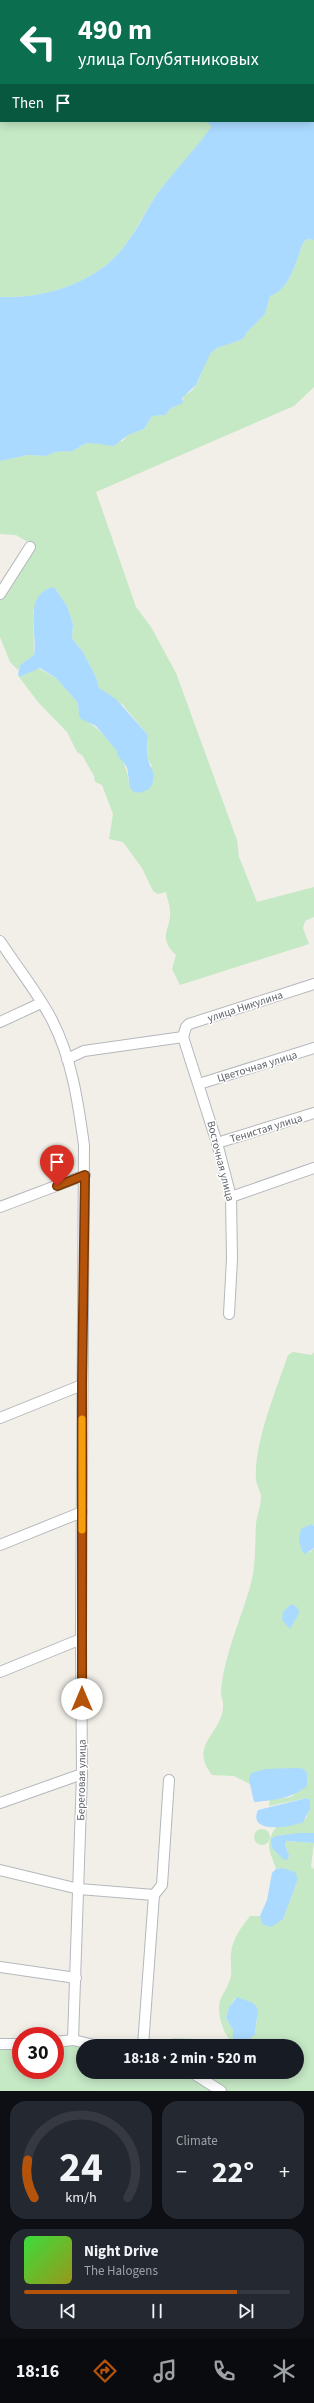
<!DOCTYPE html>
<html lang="en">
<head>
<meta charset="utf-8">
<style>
	:root { --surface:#171b24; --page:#242831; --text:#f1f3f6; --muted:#9ea1a6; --line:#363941; --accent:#b45309 }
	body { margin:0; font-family:"Source Sans 3",sans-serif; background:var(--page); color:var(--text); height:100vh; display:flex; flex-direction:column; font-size:15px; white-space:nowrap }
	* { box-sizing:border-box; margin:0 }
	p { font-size:13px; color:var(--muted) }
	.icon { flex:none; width:22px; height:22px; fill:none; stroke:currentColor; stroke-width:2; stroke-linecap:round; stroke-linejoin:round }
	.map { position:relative; height:2091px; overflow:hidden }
	.details { display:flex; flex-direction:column; gap:10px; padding:10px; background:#0d0f14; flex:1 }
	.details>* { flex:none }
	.guide { position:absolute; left:0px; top:0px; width:314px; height:122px; box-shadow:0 2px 10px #0003; background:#0b6e4f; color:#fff; overflow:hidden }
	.speed { position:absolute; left:12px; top:2027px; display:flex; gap:8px; font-size:20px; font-weight:700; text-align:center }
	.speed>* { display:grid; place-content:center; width:52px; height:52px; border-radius:50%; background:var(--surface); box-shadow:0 2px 10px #0003; line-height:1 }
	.speed .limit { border:6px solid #d22; background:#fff; color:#111 }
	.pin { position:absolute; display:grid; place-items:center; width:34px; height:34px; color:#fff; margin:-41px -17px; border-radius:50% 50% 50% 0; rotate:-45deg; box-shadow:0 0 4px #0007 }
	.pin .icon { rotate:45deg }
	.me { position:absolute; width:44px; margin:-22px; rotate:0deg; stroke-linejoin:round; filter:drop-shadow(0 0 3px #0008) }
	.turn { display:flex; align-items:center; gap:14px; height:84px; padding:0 12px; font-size:18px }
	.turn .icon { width:52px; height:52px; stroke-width:2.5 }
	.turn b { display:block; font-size:28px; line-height:34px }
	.then { display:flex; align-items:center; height:38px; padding:0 12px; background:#0003; gap:8px; font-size:15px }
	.big { font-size:30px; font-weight:700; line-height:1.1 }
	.details .tile { flex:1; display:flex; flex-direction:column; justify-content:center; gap:6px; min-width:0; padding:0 14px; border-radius:16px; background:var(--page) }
	.details .dial { align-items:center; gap:0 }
	.dial svg { height:104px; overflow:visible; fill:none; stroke:var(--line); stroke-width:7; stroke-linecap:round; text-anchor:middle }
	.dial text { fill:var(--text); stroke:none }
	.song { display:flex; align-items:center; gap:12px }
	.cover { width:48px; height:48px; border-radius:6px; background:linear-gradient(135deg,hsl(120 70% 55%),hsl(60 70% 35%)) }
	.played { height:4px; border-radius:2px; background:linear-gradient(90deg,var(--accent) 80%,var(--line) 80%) }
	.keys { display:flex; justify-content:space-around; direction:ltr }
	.heat { display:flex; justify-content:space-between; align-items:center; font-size:22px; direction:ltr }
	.details .tiles { flex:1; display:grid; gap:10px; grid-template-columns:1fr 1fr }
	.tile:last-child { grid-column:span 2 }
	.trip { position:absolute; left:76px; top:2039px; width:228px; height:40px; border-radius:20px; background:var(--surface); box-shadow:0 2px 10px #0003; font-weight:700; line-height:40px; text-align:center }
	.menu { display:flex; height:64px; justify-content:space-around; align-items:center; background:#090b0e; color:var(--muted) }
	.menu .icon { width:28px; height:28px }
	.menu .active { color:var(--accent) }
	.menu b { font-size:18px; color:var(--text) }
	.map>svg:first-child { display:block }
	.green { fill:#c5e8c5; fill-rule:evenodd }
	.water { fill:#aadaff }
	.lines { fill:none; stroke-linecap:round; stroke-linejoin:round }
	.minor-casing { stroke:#b5b8bc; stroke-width:12 }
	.minor { stroke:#fff; stroke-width:10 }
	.route-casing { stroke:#753606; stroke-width:10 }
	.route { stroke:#b45309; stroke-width:7 }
	.slow { stroke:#f59e0b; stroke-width:7 }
	.labels { text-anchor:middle; stroke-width:3; stroke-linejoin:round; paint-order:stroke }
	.street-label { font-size:11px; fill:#5f6368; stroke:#fff }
</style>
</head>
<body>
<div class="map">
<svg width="314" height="2091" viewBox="0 0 314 2091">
	<rect width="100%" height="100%" fill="#f1efe8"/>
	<!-- green -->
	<g class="green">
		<path d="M 0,107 L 1,121 L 205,121 L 213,126 C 196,150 175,170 157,194 C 145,211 136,231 123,248 C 96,283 43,299 0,297 Z"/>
		<path d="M 307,239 L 314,240 L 314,387 L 294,406 L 96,492 L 136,607 L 151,627 L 176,673 L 237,840 L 239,857 L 257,902 L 314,887 L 314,917 L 305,921 L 303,928 L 309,944 L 180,985 L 172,969 L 176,955 C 156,937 172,928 170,911 C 170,905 167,898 166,892 L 158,894 L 153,891 L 142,868 L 123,842 L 109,839 L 113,814 L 102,785 L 95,782 L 94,776 L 82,755 L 77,752 L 67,732 L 38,702 L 19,677 L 38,668 L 56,678 L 78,703 L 79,716 C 104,731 127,754 129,785 L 152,766 L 147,758 L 148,735 L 123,705 L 99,688 L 96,677 L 83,652 L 72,638 L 73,624 L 67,606 L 54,587 L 33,610 L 34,655 L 20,665 L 18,670 L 10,662 L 0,637 L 0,600 L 36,547 L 16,535 L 0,534 L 0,461 L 28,455 L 46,456 L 55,452 L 73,451 L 84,444 L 91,443 L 123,441 L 127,435 L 144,429 L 152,416 L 165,415 L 171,408 L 182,403 L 184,395 C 201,391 201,364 211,353 C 218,345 233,343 243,339 L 247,332 L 265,314 L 270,296 C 290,290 296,261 303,243 Z"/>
		<path d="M 293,1352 L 311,1355 L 314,1352 L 314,1526 L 312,1524 L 309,1553 L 314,1548 L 314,1833 L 276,1836 L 289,1855 L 285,1845 L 286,1841 L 314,1843 L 311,1867 L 314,1869 L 314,2091 L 226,2091 L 198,2072 L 297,2072 L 297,2046 L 236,2046 C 224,2038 215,2012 221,1998 C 225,1990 229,1985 231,1976 C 232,1969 230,1961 231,1954 C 232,1939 241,1928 250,1916 L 260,1916 L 262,1924 L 283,1919 L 298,1879 L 282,1868 L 276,1869 C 270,1850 264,1846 276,1827 L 298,1824 L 307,1817 L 310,1800 L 307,1798 L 269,1806 L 270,1800 L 291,1797 L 297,1792 L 251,1773 L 250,1784 L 234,1776 L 212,1775 C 187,1744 225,1732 223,1704 C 223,1700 221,1696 221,1692 C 224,1653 243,1616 252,1579 C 256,1561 255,1542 256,1524 C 257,1515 261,1506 261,1497 C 261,1492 257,1486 256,1480 C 254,1442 276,1391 288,1355 ZM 235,1998 L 257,2020 L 255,2034 L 234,2032 L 226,2018 L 229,2007 Z"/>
		<circle cx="262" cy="1837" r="8"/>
		<path d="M 173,2038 L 193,2039 L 198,2046 L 146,2046 L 147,2042 L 170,2044 Z"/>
		<path d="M 73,2045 L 83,2047 L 83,2072 L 182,2072 L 214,2091 L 0,2091 L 0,2049 L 21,2048 L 21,2070 L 55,2070 L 55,2046 Z"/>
	</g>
	<!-- water -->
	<g class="water">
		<path d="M 249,0 L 314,0 L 314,240 L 307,239 L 303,243 C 296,261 290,290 270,296 L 265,314 L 247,332 L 243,339 L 217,348 L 210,354 L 196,385 L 182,398 L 183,403 L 171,408 L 165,415 L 152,416 L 144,429 L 128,435 L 114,446 L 91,443 L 84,444 L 73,451 L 55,452 L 46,456 L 28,455 L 0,461 L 0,297 C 43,299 96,283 123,248 C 136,232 145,212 157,194 C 175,170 195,150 212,126 L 205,121 L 313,121 L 313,1 Z"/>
		<path d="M 54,587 L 67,606 L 73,624 L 72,638 L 83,652 L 96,677 L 99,688 L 116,699 L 148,735 C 148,742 146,752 148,759 C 151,771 156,771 152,785 C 150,789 146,791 142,792 C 126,796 130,778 127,768 C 124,761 117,758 117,751 L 96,726 L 81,719 L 79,716 L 78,703 L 56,678 L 40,668 L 19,677 L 18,674 L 20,665 L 34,655 C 38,634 22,594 54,587 Z"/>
		<path d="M 312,1524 L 314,1526 L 314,1548 L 305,1554 L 302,1551 L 299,1540 L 301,1529 Z"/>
		<path d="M 291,1604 L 298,1608 L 299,1613 L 290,1629 L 282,1620 L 283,1612 Z"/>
		<path d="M 298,1768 L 304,1769 L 307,1773 L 307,1786 C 291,1799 274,1800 254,1802 L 249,1780 L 251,1773 L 266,1769 Z"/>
		<path d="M 307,1798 L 310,1800 L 310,1809 L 303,1822 C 292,1827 247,1835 258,1810 Z"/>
		<path d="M 299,1833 L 314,1833 L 314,1843 L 286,1841 L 285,1845 L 289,1855 L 288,1859 L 284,1860 L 272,1848 L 271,1839 L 276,1836 Z"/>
		<path d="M 282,1868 L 295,1872 L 298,1879 L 283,1919 L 271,1927 L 262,1924 L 260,1916 L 267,1900 L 272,1873 L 276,1869 Z"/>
		<path d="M 237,1997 L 253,2003 L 258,2009 L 255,2034 L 246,2042 L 233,2040 L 233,2030 L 226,2018 L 229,2007 Z"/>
	</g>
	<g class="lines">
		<!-- minor casing -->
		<g class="minor-casing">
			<g id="minor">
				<path d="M 0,594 L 30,547"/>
				<path d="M 0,941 C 17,967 38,993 52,1020 C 72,1059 78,1102 84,1145 L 81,1639 L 82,1774 L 73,2040"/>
				<path d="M 0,1022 L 41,1003"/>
				<path d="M 183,1037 L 217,1143 L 231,1197 L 232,1259 L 229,1314"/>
				<path d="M 183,1037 L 186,1027 L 189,1024 L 314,984"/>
				<path d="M 67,1059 L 84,1051 L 183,1037"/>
				<path d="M 199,1084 L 314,1048"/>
				<path d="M 217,1143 L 314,1113"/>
				<path d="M 231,1197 L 314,1168"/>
				<path d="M 0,1207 L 85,1175"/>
				<path d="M 0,1418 L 82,1385"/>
				<path d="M 0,1545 L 82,1512"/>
				<path d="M 0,1672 L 81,1639"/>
				<path d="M 0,1803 L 82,1774"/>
				<path d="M 0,1870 L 79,1889 L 154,1895"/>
				<path d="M 0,1967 L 76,1978"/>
				<path d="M 55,2042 L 73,2040 L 99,2046"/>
				<path d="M 0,2044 L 21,2044"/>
				<path d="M 143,2046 L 154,1895 L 162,1885 L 169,1780"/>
				<path d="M 191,2072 L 221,2091"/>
			</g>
		</g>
		<!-- minor -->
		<use href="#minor" class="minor"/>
	</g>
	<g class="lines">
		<!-- route casing -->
		<g class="route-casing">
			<path id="route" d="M 57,1186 L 85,1175 L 82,1385 L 82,1699"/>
		</g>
		<!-- route -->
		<use href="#route" class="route"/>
		<!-- slow -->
		<path class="slow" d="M 82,1530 L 82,1419"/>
	</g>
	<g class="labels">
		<!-- street labels -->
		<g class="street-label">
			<text transform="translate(245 1006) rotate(-18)" y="4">улица Никулина</text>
			<text transform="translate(257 1066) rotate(-17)" y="4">Цветочная улица</text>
			<text transform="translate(266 1128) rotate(-17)" y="4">Тенистая улица</text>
			<text transform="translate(221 1161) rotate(76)" y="4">Восточная улица</text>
			<text transform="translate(81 1780) rotate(-89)" y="4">Береговая улица</text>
		</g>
	</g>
</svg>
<div class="speed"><div class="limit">30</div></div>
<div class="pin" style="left:57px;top:1186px;background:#d93025"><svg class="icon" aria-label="arrive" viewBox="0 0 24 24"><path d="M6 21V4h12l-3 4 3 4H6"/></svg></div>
<svg class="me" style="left:82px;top:1699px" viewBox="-20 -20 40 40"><circle r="19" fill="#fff"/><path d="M0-13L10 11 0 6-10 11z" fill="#b45309"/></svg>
<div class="trip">18:18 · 2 min · 520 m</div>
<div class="guide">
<div class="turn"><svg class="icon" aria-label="left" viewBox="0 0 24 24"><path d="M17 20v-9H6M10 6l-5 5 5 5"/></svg><div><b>490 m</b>улица Голубятниковых</div></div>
<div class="then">Then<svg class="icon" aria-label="arrive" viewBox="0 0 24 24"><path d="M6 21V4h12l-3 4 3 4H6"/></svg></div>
</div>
</div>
<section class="details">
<div class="tiles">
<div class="tile dial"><svg viewBox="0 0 100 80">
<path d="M14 69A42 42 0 1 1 86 69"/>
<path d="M14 69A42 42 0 0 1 9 40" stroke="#b45309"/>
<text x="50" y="56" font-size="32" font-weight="700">24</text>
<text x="50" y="72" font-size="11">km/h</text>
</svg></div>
<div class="tile"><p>Climate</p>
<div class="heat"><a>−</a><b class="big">22°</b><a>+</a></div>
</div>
<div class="tile">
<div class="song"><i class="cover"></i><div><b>Night Drive</b><p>The Halogens</p></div></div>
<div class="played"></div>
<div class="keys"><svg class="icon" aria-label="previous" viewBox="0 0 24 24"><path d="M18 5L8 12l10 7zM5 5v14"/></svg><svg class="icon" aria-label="pause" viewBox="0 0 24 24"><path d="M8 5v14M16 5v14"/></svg><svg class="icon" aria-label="next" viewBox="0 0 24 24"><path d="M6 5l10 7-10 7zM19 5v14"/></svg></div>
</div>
</div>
</section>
<nav class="menu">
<b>18:16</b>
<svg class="icon active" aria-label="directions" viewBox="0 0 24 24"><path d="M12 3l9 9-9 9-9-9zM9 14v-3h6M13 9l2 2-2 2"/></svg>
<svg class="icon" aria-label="music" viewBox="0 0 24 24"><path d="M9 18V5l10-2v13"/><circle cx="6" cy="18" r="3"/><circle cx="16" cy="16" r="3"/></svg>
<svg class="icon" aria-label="phone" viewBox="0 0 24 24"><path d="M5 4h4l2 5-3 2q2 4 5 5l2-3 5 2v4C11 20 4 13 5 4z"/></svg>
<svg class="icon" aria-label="climate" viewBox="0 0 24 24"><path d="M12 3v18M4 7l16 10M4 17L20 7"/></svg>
</nav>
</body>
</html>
